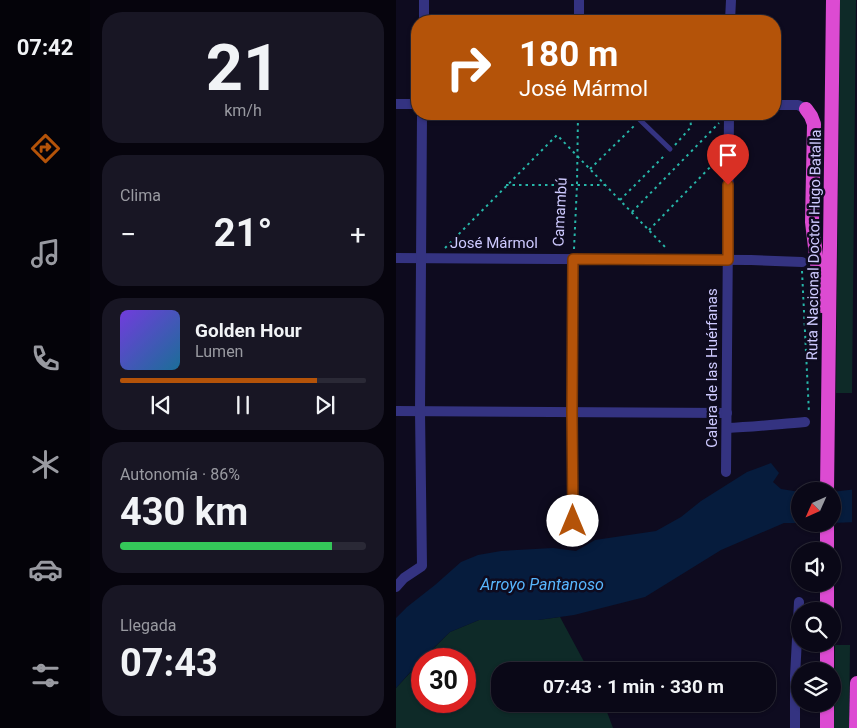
<!DOCTYPE html>
<html lang="es">
<head>
<meta charset="utf-8">
<style>
	:root { --surface:#0a0817; --page:#181624; --text:#f1f3f6; --muted:#999aa1; --line:#2a2936; --accent:#b45309 }
	body { margin:0; font-family:Roboto,sans-serif; background:var(--page); color:var(--text); height:100vh; display:flex; flex-direction:column; font-size:19px; white-space:nowrap }
	* { box-sizing:border-box; margin:0 }
	p { font-size:16px; color:var(--muted) }
	.icon { flex:none; width:28px; height:28px; fill:none; stroke:currentColor; stroke-width:2; stroke-linecap:round; stroke-linejoin:round }
	.map { position:relative; flex:1; overflow:hidden }
	.panel { display:flex; flex-direction:column; gap:12px; padding:12px; background:#06040d; width:306px }
	.panel>* { flex:none }
	.hud { position:absolute; left:15px; top:15px; width:370px; height:105px; border-radius:20px; box-shadow:0 1px 4px #0004,0 0 0 1px var(--line); background:#b45309; color:#fff; overflow:hidden }
	.needle { width:32px; rotate:225deg }
	.tools { position:absolute; left:395px; top:482px; display:grid; gap:10px }
	.tools a { display:grid; place-items:center; width:50px; height:50px; border-radius:50%; background:var(--surface); box-shadow:0 1px 4px #0004,0 0 0 1px var(--line); font-size:25px }
	.speed { position:absolute; left:15px; top:648px; display:flex; gap:10px; font-size:25px; font-weight:700; text-align:center }
	.speed>* { display:grid; place-content:center; width:65px; height:65px; border-radius:50%; background:var(--surface); box-shadow:0 1px 4px #0004,0 0 0 1px var(--line); line-height:1 }
	.speed .limit { border:8px solid #d22; background:#fff; color:#111 }
	.pin { position:absolute; display:grid; place-items:center; width:42px; height:42px; color:#fff; margin:-51px -21px; border-radius:50% 50% 50% 0; rotate:-45deg; box-shadow:0 0 5px #0007 }
	.pin .icon { rotate:45deg }
	.me { position:absolute; width:55px; margin:-28px; rotate:0deg; stroke-linejoin:round; filter:drop-shadow(0 0 4px #0008) }
	.turn { display:flex; align-items:center; gap:18px; height:105px; padding:0 25px; font-size:22px }
	.turn .icon { width:65px; height:65px; stroke-width:2.5 }
	.turn b { display:block; font-size:35px; line-height:42px }
	.big { font-size:38px; font-weight:700; line-height:1.1 }
	.panel .widget { flex:1; display:flex; flex-direction:column; justify-content:center; gap:8px; min-width:0; padding:0 18px; border-radius:20px; background:var(--page) }
	.panel .dial { align-items:center; gap:0 }
	.dial b { font-size:65px; line-height:1 }
	.song { display:flex; align-items:center; gap:15px }
	.cover { width:60px; height:60px; border-radius:8px; background:linear-gradient(135deg,hsl(260 70% 55%),hsl(200 70% 35%)) }
	.played { height:5px; border-radius:2px; background:linear-gradient(90deg,var(--accent) 80%,var(--line) 80%) }
	.keys { display:flex; justify-content:space-around; direction:ltr }
	.heat { display:flex; justify-content:space-between; align-items:center; font-size:28px; direction:ltr }
	.charge { height:8px; border-radius:4px; background:linear-gradient(90deg,#34c759 86%,var(--line) 0) }
	.trip { position:absolute; left:95px; top:662px; width:285px; height:50px; border-radius:20px; background:var(--surface); box-shadow:0 1px 4px #0004,0 0 0 1px var(--line); font-weight:700; line-height:50px; text-align:center }
	main { display:flex; flex:1; min-height:0 }
	.menu { display:flex; flex-direction:column; width:90px; justify-content:space-around; align-items:center; background:#040309; color:var(--muted) }
	.menu .icon { width:35px; height:35px }
	.menu .current { color:var(--accent) }
	.menu b { font-size:22px; color:var(--text) }
	.map>svg:first-child { display:block }
	.green { fill:#0e2a28 }
	.water { fill:#061c3d }
	.pier { fill:#0e0b1f }
	.lines { fill:none; stroke-linecap:round; stroke-linejoin:round }
	.path { stroke:#27b6a9; stroke-width:2; stroke-dasharray:2.5 4; stroke-linecap:butt }
	.service { stroke:#343381; stroke-width:5 }
	.minor { stroke:#343381; stroke-width:10 }
	.trunk { stroke:#dc4bd2; stroke-width:14 }
	.route-casing { stroke:#753606; stroke-width:12 }
	.route { stroke:#b45309; stroke-width:9 }
	.labels { text-anchor:middle; stroke-width:5; stroke-linejoin:round; paint-order:stroke }
	.street-label { font-size:15px; fill:#cecaff; stroke:#0e0b1f }
	.water-label { font-size:16px; font-style:italic; fill:#58b7ff; stroke:#0e0b1f }
</style>
</head>
<body>
<main>
<nav class="menu">
<b>07:42</b>
<svg class="icon current" aria-label="directions" viewBox="0 0 24 24"><path d="M12 3l9 9-9 9-9-9zM9 14v-3h6M13 9l2 2-2 2"/></svg>
<svg class="icon" aria-label="music" viewBox="0 0 24 24"><path d="M9 18V5l10-2v13"/><circle cx="6" cy="18" r="3"/><circle cx="16" cy="16" r="3"/></svg>
<svg class="icon" aria-label="phone" viewBox="0 0 24 24"><path d="M5 4h4l2 5-3 2q2 4 5 5l2-3 5 2v4C11 20 4 13 5 4z"/></svg>
<svg class="icon" aria-label="climate" viewBox="0 0 24 24"><path d="M12 3v18M4 7l16 10M4 17L20 7"/></svg>
<svg class="icon" aria-label="car" viewBox="0 0 24 24"><path d="M5 17H2v-5l4-1 3-4h7l3 4 3 1v5h-3M9 17h6M6 11h13"/><circle cx="7" cy="17" r="2"/><circle cx="17" cy="17" r="2"/></svg>
<svg class="icon" aria-label="filters" viewBox="0 0 24 24"><path d="M4 7h16M4 17h16"/><circle cx="9" cy="7" r="2"/><circle cx="15" cy="17" r="2"/></svg>
</nav>
<section class="panel">
<div class="widget dial"><b>21</b><p>km/h</p></div>
<div class="widget"><p>Clima</p>
<div class="heat"><a>−</a><b class="big">21°</b><a>+</a></div>
</div>
<div class="widget">
<div class="song"><i class="cover"></i><div><b>Golden Hour</b><p>Lumen</p></div></div>
<div class="played"></div>
<div class="keys"><svg class="icon" aria-label="previous" viewBox="0 0 24 24"><path d="M18 5L8 12l10 7zM5 5v14"/></svg><svg class="icon" aria-label="pause" viewBox="0 0 24 24"><path d="M8 5v14M16 5v14"/></svg><svg class="icon" aria-label="next" viewBox="0 0 24 24"><path d="M6 5l10 7-10 7zM19 5v14"/></svg></div>
</div>
<div class="widget"><p>Autonomía · 86%</p><b class="big">430 km</b><div class="charge"></div></div>
<div class="widget"><p>Llegada</p><b class="big">07:43</b></div>
</section>
<div class="map">
<svg width="461" height="728" viewBox="0 0 461 728">
	<rect width="100%" height="100%" fill="#0e0b1f"/>
	<!-- green -->
	<g class="green">
		<path d="M 444,0 L 460,0 L 456,393 L 440,393 Z"/>
		<path d="M 164,617 L 193,671 L 104,671 L 104,704 L 208,704 L 217,728 L 0,728 L 0,688 L 26,660 L 26,701 L 69,701 L 69,659 L 27,659 L 54,632 L 83,620 L 142,620 Z"/>
		<path d="M 439,645 L 454,645 L 453,728 L 438,728 Z"/>
	</g>
	<!-- water -->
	<g class="water">
		<path d="M 375,463 L 383,473 L 377,482 L 385,489 L 404,492 L 404,523 L 388,523 L 325,550 L 249,597 L 178,615 L 142,620 L 83,620 L 54,632 L 26,659 L 0,688 L 0,618 L 11,607 L 39,585 L 65,562 L 82,555 L 105,551 L 157,548 L 180,551 L 199,540 L 260,531 L 285,517 L 305,501 L 351,472 Z"/>
		<path d="M 461,489 L 461,522 L 436,523 L 436,492 Z"/>
	</g>
	<!-- pier -->
	<rect class="pier" x="456" y="487" width="5" height="38"/>
	<g class="lines">
		<!-- path -->
		<g class="path">
			<path d="M 279,145 L 295,127 L 294,114"/>
			<path d="M 194,169 L 239,125"/>
			<path d="M 110,185 L 209,185"/>
			<path d="M 224,200 L 270,154"/>
			<path d="M 236,212 L 323,123"/>
			<path d="M 253,230 L 323,158"/>
			<path d="M 49,248 L 161,135 L 271,249"/>
			<path d="M 178,249 L 181,185 L 182,114"/>
			<path d="M 406,271 L 413,413"/>
		</g>
		<!-- service -->
		<path class="service" d="M 244,114 L 244,120 L 274,149"/>
		<!-- minor -->
		<g class="minor">
			<path d="M 28,21 L 28,0"/>
			<path d="M 183,21 L 183,0"/>
			<path d="M 334,21 L 335,0"/>
			<path d="M 0,104 L 21,104"/>
			<path d="M 379,105 L 402,105 L 410,109"/>
			<path d="M 0,258 L 355,260 L 406,262"/>
			<path d="M 0,411 L 331,413"/>
			<path d="M 331,428 C 357,427 383,424 409,422"/>
			<path d="M 330,472 L 333,114"/>
			<path d="M 177,521 L 176,412 L 177,259"/>
			<path d="M 0,587 L 8,578 L 26,566 L 24,411 L 26,114"/>
			<path d="M 399,728 L 399,676 L 403,602"/>
		</g>
		<!-- trunk -->
		<g class="trunk">
			<path d="M 410,109 L 415,116 L 418,124 L 416,222 L 426,306"/>
			<path d="M 431,491 L 437,0"/>
			<path d="M 431,551 L 431,524"/>
			<path d="M 431,611 L 431,584"/>
			<path d="M 431,644 L 431,671"/>
			<path d="M 431,704 L 431,728"/>
			<path d="M 460,728 L 461,683"/>
		</g>
	</g>
	<g class="lines">
		<!-- route casing -->
		<g class="route-casing">
			<path id="route" d="M 177,521 L 176,412 L 177,259 L 332,260 L 332,185"/>
		</g>
		<!-- route -->
		<use href="#route" class="route"/>
	</g>
	<g class="labels">
		<!-- street labels -->
		<g class="street-label">
			<text transform="translate(164 212) rotate(-87)" y="5">Camambú</text>
			<text x="98" y="248">José Mármol</text>
			<text transform="translate(418 245) rotate(-89)" y="5">Ruta Nacional Doctor Hugo Batalla</text>
			<text transform="translate(316 368) rotate(-90)" y="5">Calera de las Huérfanas</text>
		</g>
		<!-- water labels -->
		<g class="water-label">
			<text x="146" y="590">Arroyo Pantanoso</text>
		</g>
	</g>
</svg>
<div class="tools">
<a><svg class="needle" viewBox="-14 -14 28 28"><path d="M0-13l5 13h-10z" fill="#e53935"/><path d="M0 13l5-13h-10z" fill="#999aa1"/></svg></a>
<a><svg class="icon" aria-label="sound" viewBox="0 0 24 24"><path d="M4 9h4l5-4v14l-5-4H4zM17 9q2 3 0 6"/></svg></a>
<a><svg class="icon" aria-label="search" viewBox="0 0 24 24"><circle cx="10" cy="10" r="6"/><path d="M15 15l6 6"/></svg></a>
<a><svg class="icon" aria-label="layers" viewBox="0 0 24 24"><path d="M12 4l9 5-9 5-9-5zM3 14l9 5 9-5"/></svg></a>
</div>
<div class="speed"><div class="limit">30</div></div>
<div class="pin" style="left:332px;top:185px;background:#d93025"><svg class="icon" aria-label="arrive" viewBox="0 0 24 24"><path d="M6 21V4h12l-3 4 3 4H6"/></svg></div>
<svg class="me" style="left:177px;top:521px" viewBox="-20 -20 40 40"><circle r="19" fill="#fff"/><path d="M0-13L10 11 0 6-10 11z" fill="#b45309"/></svg>
<div class="trip">07:43 · 1 min · 330 m</div>
<div class="hud">
<div class="turn"><svg class="icon" aria-label="right" viewBox="0 0 24 24"><path d="M7 20v-9h11M14 6l5 5-5 5"/></svg><div><b>180 m</b>José Mármol</div></div>
</div>
</div>
</main>
</body>
</html>
